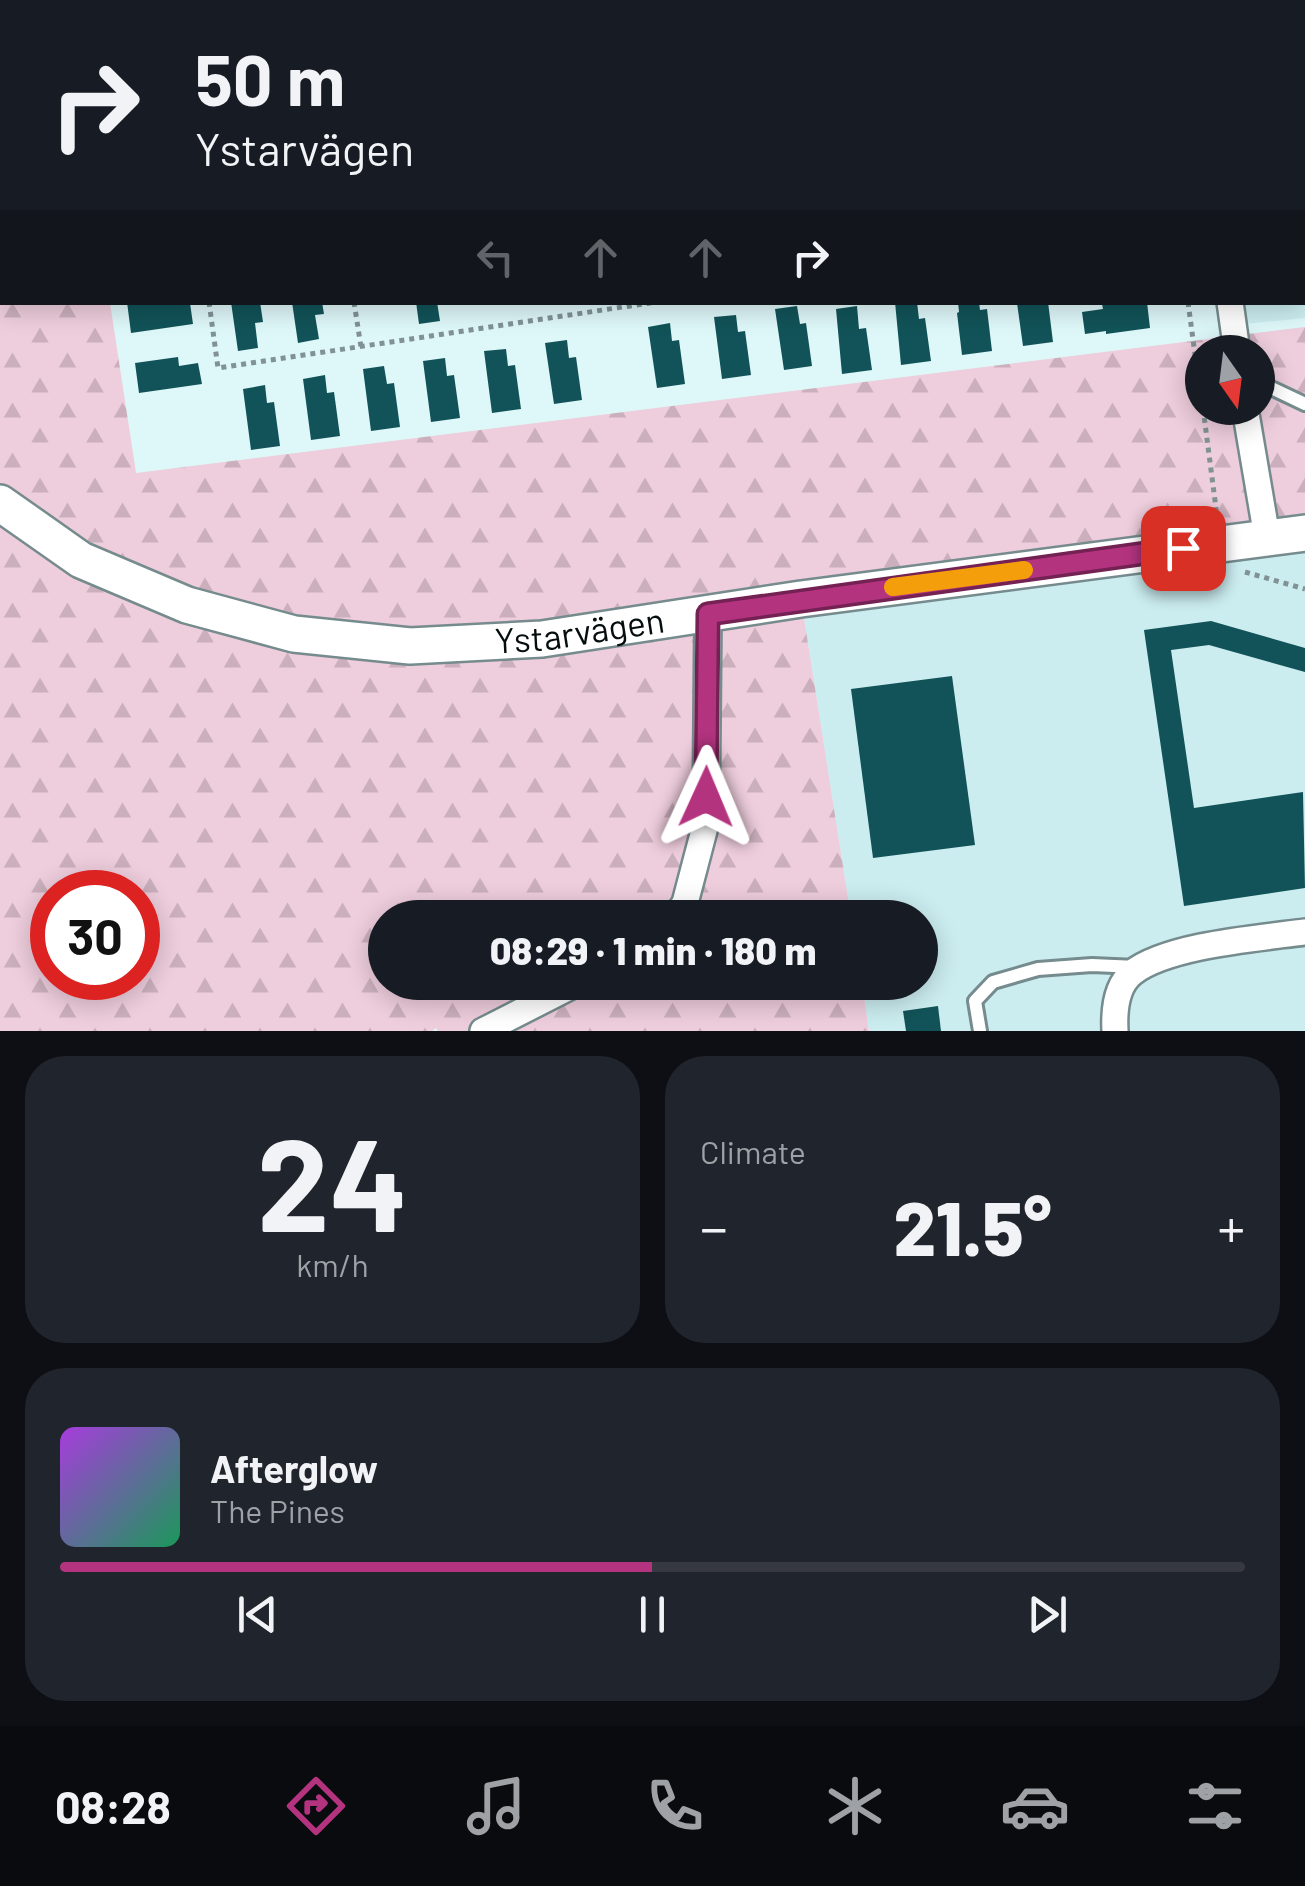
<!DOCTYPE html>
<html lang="en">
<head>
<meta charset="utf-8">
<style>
	:root { --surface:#171b24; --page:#20242c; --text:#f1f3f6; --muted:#9ea1a6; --line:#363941; --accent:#b3337f }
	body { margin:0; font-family:Barlow,sans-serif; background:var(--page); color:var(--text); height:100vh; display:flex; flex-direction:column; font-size:38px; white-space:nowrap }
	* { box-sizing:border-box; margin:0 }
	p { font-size:32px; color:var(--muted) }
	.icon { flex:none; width:55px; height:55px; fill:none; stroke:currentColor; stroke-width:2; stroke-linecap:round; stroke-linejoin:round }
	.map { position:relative; height:1031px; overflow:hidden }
	.sheet { display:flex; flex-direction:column; gap:25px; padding:25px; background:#0d0f14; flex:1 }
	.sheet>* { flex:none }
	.top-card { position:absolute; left:0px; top:0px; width:1305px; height:305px; box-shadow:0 5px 25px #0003; background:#171b24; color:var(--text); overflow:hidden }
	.needle { width:65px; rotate:166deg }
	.controls { position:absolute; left:1185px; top:335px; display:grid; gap:20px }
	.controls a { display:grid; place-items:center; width:90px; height:90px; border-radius:50%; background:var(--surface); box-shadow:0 5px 25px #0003; font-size:50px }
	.speed { position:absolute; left:30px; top:870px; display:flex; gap:20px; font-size:50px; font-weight:700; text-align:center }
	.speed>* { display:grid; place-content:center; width:130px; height:130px; border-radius:50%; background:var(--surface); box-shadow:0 5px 25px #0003; line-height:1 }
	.speed .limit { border:15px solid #d22; background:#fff; color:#111 }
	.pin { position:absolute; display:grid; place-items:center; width:85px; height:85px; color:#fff; margin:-42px; border-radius:20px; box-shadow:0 5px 15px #0006 }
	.me { position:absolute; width:110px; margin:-55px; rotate:1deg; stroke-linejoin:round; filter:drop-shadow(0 0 8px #0008) }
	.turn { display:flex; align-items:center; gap:35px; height:210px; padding:0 30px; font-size:45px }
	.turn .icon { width:130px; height:130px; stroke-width:2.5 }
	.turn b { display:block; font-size:70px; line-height:85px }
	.lanes { display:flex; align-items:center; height:95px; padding:0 30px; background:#0003; justify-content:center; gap:50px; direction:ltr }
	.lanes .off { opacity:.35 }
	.big { font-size:75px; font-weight:800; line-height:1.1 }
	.sheet .card { flex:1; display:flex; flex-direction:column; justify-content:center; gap:15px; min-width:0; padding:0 35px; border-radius:40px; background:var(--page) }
	.sheet .dial { align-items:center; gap:0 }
	.dial b { font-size:130px; line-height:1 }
	.song { display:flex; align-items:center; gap:30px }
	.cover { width:120px; height:120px; border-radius:15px; background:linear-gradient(135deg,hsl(280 70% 55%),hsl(150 70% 35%)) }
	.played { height:10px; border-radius:5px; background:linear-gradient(90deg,var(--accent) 50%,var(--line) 50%) }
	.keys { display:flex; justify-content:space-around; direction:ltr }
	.heat { display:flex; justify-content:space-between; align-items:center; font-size:55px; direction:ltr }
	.sheet .tiles { flex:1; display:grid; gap:25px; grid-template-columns:1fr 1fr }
	.card:last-child { grid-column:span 2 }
	.trip { position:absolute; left:368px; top:900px; width:570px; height:100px; border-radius:50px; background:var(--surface); box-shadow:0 5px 25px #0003; font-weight:800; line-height:100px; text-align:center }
	.menu { display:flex; height:160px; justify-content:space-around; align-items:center; background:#090b0e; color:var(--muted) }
	.menu .icon { width:70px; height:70px }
	.menu .selected { color:var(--accent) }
	.menu b { font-size:45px; color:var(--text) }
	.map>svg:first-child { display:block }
	.built { fill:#cbedf0 }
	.forest { fill:url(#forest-firs); fill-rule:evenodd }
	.building { fill:#115358 }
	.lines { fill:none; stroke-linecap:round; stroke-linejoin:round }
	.lane-casing { stroke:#758b8d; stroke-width:18 }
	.street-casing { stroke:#758b8d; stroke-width:30 }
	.secondary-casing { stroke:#758b8d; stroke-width:40 }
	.path { stroke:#819294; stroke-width:5; stroke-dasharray:5 5; stroke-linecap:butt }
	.lane { stroke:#fff; stroke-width:12 }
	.street { stroke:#fff; stroke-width:25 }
	.secondary { stroke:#fff; stroke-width:35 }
	.route-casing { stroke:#742153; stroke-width:25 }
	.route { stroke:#b3337f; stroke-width:18 }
	.slow { stroke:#f59e0b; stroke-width:18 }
	.labels { text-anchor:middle; stroke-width:10; stroke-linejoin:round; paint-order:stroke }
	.street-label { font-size:35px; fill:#050d0e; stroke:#fefefe }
</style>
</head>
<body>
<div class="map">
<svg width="1305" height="1031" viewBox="0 0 1305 1031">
	<defs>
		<pattern id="forest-firs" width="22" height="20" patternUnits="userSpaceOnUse" patternTransform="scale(2.5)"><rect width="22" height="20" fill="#eecddc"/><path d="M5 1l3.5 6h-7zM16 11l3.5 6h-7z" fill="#cbafbc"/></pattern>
	</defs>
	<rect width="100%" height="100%" fill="#def7f9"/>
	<!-- built -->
	<g class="built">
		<path d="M 1192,0 L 1305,0 L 1305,318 L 1233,325 L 1230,303 L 1302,302 L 1302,2 L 1192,2 Z"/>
		<path d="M 1305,542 L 1305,1031 L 869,1031 L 862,983 L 920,982 L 920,918 L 851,917 L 803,613 Z"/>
	</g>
	<!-- forest -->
	<path class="forest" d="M 0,0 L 66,0 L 66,2 L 2,2 L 2,302 L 110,303 L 136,473 L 1305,327 L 1305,533 L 801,599 L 851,917 L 385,918 L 385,982 L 862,983 L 869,1031 L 438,1031 L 436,1028 L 432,1031 L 0,1031 ZM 1202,352 L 1258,352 L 1258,408 L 1202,408 ZM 52,892 L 138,892 L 138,978 L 52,978 Z"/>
	<!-- building -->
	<g class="building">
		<path d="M 127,302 L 170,302 L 170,305 L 190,303 L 193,324 L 131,333 Z"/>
		<path d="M 231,302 L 260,302 L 263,322 L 255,323 L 258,348 L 238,351 Z"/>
		<path d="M 292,302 L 322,302 L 324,314 L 315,315 L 319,339 L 298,343 Z"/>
		<path d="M 416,302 L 437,302 L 440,321 L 419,324 Z"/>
		<path d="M 895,302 L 917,302 L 919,319 L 925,318 L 931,361 L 901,365 Z"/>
		<path d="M 958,302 L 979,302 L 980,310 L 987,309 L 992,351 L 962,355 L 957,313 L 959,312 Z"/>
		<path d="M 1020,302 L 1048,302 L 1053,342 L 1023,346 L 1017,303 Z"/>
		<path d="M 1116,302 L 1147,302 L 1150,328 L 1106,334 L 1106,331 L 1085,334 L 1082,312 L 1103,309 L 1102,304 Z"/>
		<path d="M 797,306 L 800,324 L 806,323 L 812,366 L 784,370 L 775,309 Z"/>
		<path d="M 857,306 L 859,329 L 866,328 L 872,370 L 842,374 L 836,309 Z"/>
		<path d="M 736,315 L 738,332 L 745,331 L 751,375 L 722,379 L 714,317 Z"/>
		<path d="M 670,323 L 672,341 L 679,340 L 685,384 L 657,388 L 648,327 Z"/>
		<path d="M 567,340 L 569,358 L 576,357 L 582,400 L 554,404 L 545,343 Z"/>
		<path d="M 506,349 L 508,366 L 515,365 L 521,409 L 492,413 L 484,351 Z"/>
		<path d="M 178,357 L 179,366 L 198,363 L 202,384 L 139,393 L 135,363 Z"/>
		<path d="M 445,358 L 447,376 L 454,375 L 460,418 L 431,422 L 423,361 Z"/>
		<path d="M 384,366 L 387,384 L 394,383 L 400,427 L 371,431 L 363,369 Z"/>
		<path d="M 325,375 L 327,393 L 334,392 L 340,436 L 311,440 L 303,379 Z"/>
		<path d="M 265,385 L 267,403 L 274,402 L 280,446 L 251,450 L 243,389 Z"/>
		<path d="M 1211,621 L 1305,648 L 1305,672 L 1209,645 L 1171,650 L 1194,808 L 1303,792 L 1305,888 L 1184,906 L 1144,630 Z"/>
		<path d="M 952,676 L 975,845 L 873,858 L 851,689 Z"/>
		<path d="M 938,1006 L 941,1031 L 906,1031 L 903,1011 Z"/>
	</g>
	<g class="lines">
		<!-- lane casing -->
		<g class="lane-casing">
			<g id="lane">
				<path d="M 1302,34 L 1305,33"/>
				<path d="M 1258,385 L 1269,387 L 1305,404"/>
				<path d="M 980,1031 L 975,1001 L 993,982 L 1038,969 L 1092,965 L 1137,967"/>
			</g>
		</g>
		<!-- street casing -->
		<g class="street-casing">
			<g id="street">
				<path d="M 570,0 L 570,2"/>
				<path d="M 1192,0 L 1192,2"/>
				<path d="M 1230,302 L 1237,352"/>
				<path d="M 1245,408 L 1267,537"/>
				<path d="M 675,918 L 685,903 L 706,823 L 708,614"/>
				<path d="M 483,1031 L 579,982"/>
				<path d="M 1115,1031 C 1114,1012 1116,986 1132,973 C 1167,945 1260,938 1305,932"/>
			</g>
		</g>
		<!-- secondary casing -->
		<g class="secondary-casing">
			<g id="secondary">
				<path id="s1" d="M 0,503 L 81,560 L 187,605 L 294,634 L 410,646 L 542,639 L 801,599 L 1305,533"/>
			</g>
		</g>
		<!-- path -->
		<g class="path">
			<path d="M 166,0 L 166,2"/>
			<path d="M 310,0 L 310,2"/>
			<path d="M 1148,0 L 1148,2"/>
			<path d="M 209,302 L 218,368 L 656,302"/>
			<path d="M 354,302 L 361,347"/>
			<path d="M 1188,302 L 1202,407"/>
			<path d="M 1203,408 L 1217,516"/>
			<path d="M 1245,572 L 1305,589"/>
		</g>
		<!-- lane -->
		<use href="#lane" class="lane"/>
		<!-- street -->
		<use href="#street" class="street"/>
		<!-- secondary -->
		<use href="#secondary" class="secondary"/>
	</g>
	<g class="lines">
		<!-- route casing -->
		<g class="route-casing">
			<path id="route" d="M 706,797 L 708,614 L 1183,548"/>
		</g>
		<!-- route -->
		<use href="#route" class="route"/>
		<!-- slow -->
		<path class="slow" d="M 893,587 L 1024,570"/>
	</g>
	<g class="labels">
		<!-- street labels -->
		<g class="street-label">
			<text dy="12" stroke="none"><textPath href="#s1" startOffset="612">Ystarvägen</textPath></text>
		</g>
	</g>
</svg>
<div class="controls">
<a><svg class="needle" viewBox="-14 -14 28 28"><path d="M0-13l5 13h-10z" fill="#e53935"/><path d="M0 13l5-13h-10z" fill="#9ea1a6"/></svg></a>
</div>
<div class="speed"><div class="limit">30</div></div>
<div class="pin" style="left:1183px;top:548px;background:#d93025"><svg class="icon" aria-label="arrive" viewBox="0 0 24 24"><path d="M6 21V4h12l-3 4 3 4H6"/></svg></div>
<svg class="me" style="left:706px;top:797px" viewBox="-20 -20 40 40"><path d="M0-17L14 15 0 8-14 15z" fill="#b3337f" stroke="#fff" stroke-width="4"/></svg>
<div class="trip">08:29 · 1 min · 180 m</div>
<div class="top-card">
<div class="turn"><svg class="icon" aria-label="right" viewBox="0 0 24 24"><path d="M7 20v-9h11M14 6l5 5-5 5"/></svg><div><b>50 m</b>Ystarvägen</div></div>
<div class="lanes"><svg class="icon off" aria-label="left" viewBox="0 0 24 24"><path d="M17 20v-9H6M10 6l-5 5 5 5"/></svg><svg class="icon off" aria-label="ahead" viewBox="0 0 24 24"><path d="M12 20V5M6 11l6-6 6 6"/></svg><svg class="icon off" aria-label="ahead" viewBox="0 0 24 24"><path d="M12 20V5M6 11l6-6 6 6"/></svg><svg class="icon" aria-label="right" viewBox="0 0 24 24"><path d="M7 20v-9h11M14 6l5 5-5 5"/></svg></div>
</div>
</div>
<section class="sheet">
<div class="tiles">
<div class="card dial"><b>24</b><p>km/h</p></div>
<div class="card"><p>Climate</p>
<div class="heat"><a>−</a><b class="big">21.5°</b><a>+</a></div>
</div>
<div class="card">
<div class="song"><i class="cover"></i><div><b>Afterglow</b><p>The Pines</p></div></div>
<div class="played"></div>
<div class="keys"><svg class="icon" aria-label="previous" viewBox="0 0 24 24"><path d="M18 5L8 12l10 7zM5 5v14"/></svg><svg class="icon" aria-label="pause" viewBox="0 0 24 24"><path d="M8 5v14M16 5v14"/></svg><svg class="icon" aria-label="next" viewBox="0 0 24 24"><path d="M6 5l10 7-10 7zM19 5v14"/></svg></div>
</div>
</div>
</section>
<nav class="menu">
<b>08:28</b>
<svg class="icon selected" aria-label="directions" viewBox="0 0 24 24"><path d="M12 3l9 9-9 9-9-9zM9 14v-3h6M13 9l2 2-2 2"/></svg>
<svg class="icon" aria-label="music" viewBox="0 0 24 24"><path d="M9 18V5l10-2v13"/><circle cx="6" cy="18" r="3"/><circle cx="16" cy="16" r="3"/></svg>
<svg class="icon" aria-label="phone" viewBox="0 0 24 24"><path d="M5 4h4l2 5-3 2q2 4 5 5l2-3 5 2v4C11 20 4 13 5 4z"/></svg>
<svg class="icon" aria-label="climate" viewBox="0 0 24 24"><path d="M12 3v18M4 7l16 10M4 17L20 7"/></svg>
<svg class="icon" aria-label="car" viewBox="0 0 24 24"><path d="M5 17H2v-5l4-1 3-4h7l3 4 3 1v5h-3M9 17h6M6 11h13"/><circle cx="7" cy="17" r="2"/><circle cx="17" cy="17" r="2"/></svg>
<svg class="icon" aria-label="filters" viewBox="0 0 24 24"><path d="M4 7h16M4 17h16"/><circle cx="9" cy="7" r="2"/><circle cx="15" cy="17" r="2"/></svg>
</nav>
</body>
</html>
